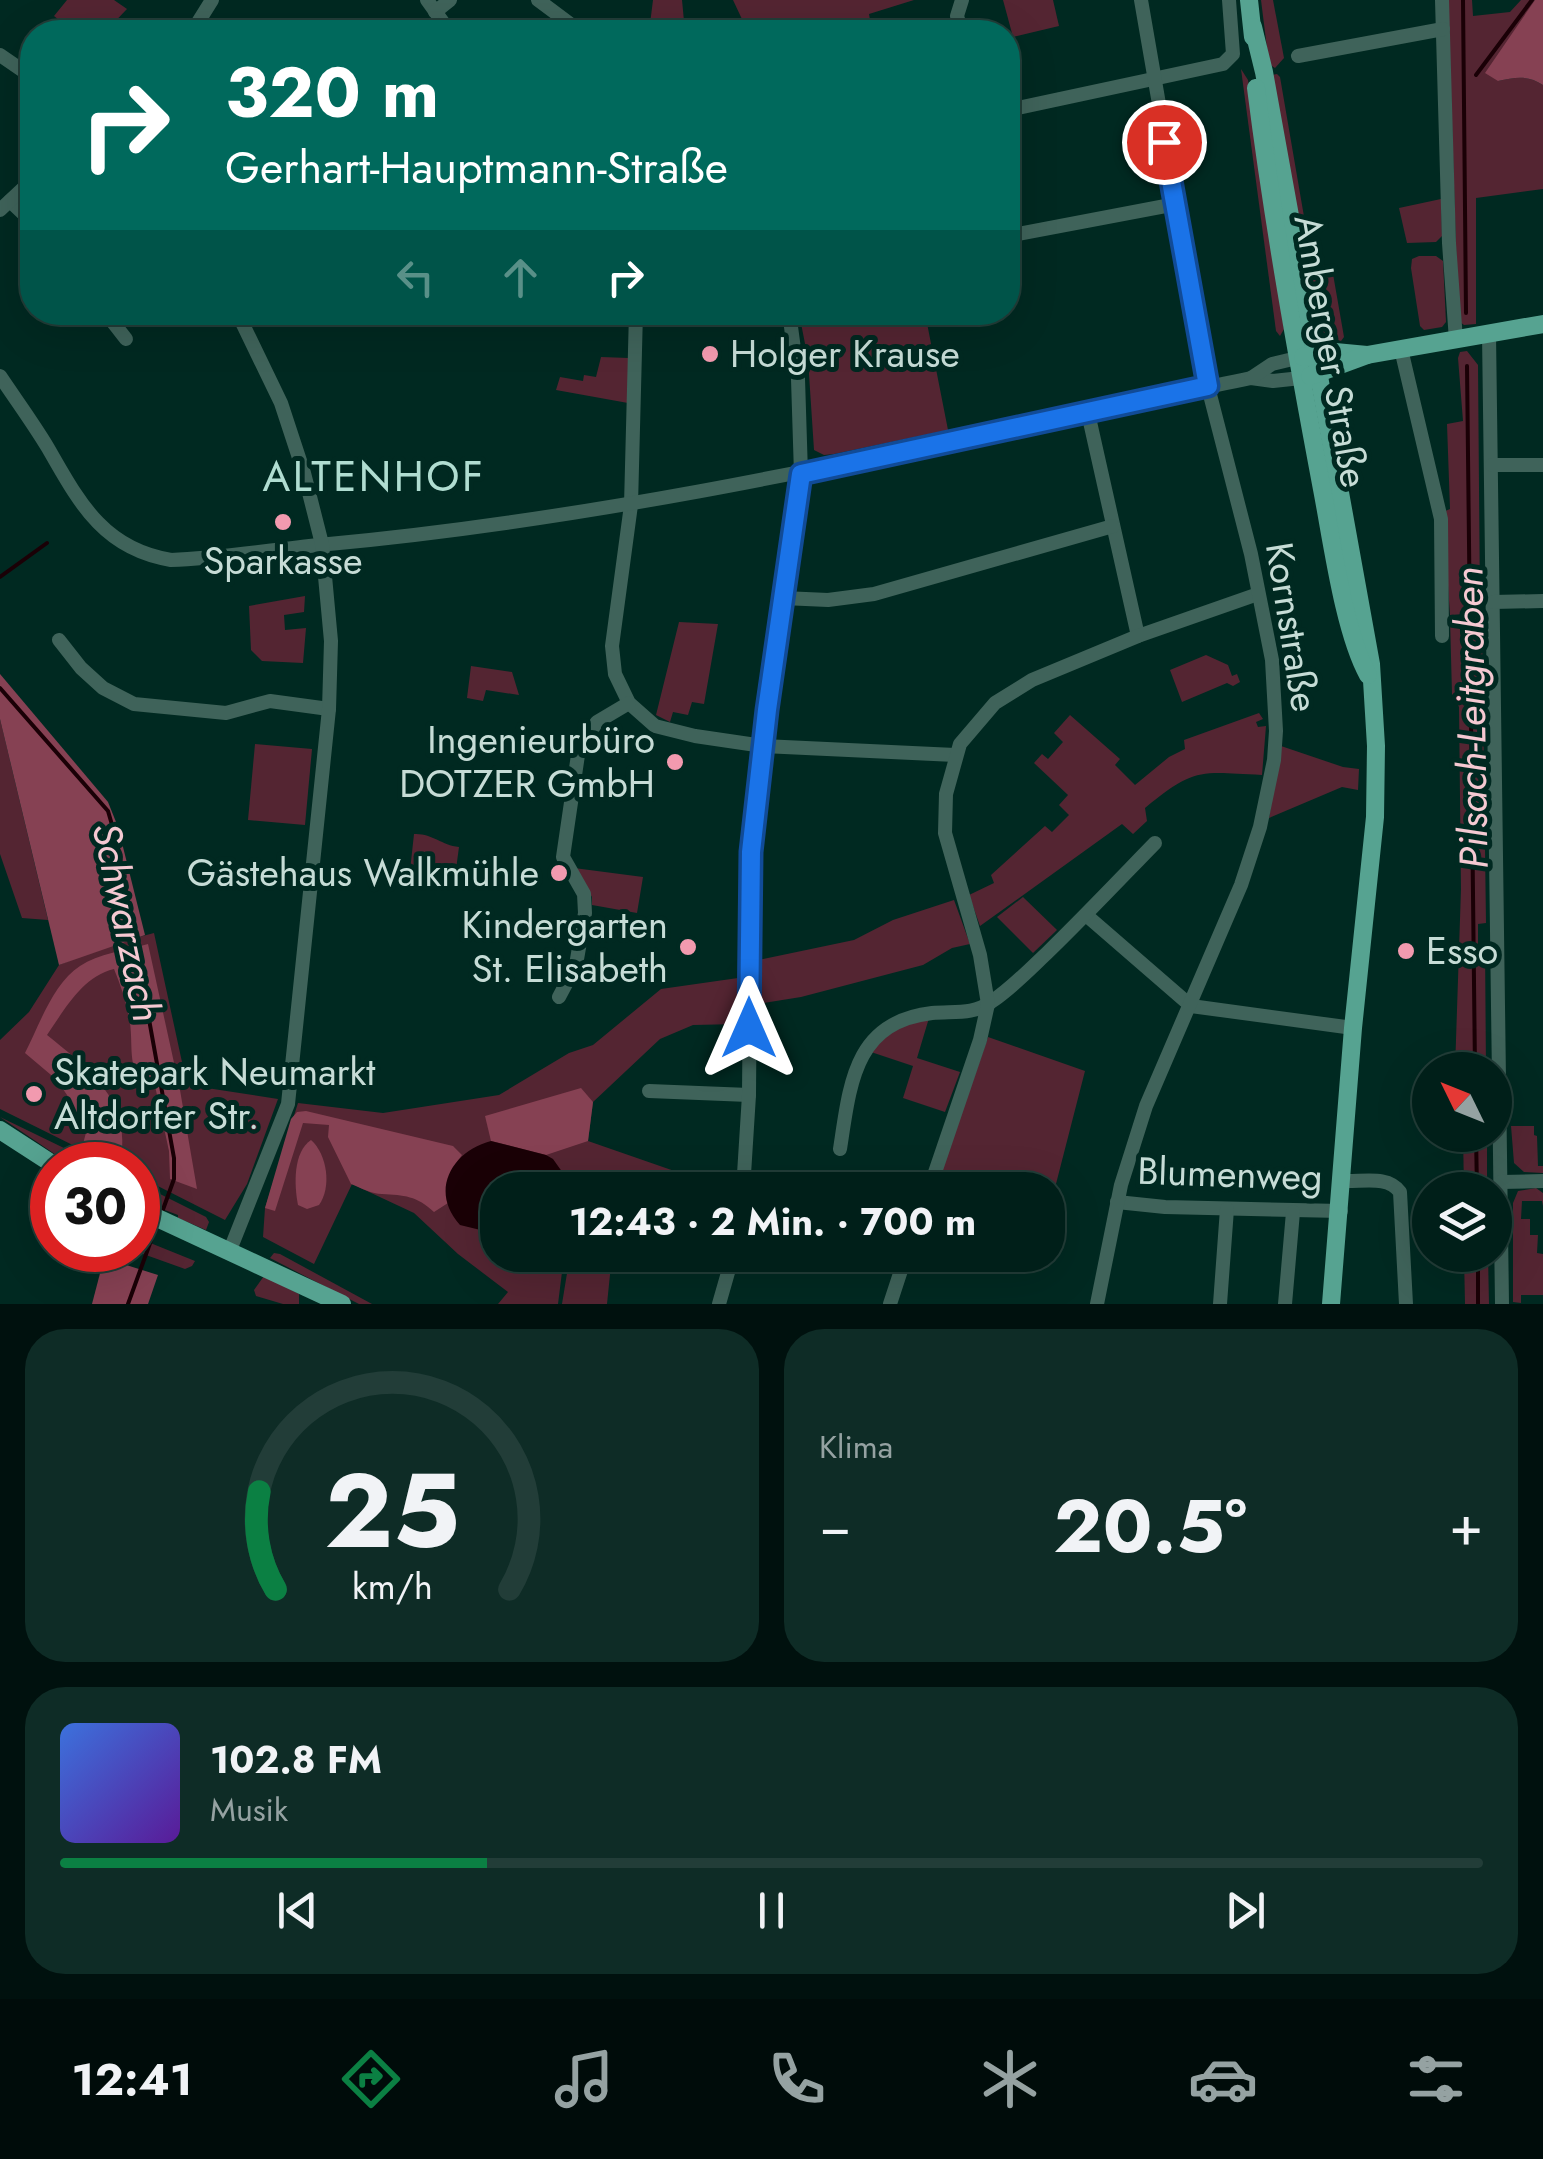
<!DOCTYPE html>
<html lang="de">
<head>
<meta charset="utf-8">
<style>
	:root { --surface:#001f19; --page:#0e2c26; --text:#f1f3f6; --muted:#95a2a2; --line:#223d38; --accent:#0b8043 }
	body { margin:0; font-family:Jost,sans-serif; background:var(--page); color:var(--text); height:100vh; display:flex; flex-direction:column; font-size:38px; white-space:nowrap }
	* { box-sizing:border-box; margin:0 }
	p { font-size:32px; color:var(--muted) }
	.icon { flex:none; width:55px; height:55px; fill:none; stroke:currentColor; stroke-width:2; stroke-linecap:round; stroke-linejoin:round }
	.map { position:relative; height:1304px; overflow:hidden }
	.sheet { display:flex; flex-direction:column; gap:25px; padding:25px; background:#00110e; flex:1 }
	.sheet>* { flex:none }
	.banner { position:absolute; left:20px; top:20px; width:1000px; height:305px; border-radius:40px; box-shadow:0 10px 40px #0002,0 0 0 2px var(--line); background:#00695c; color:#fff; overflow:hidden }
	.needle { width:65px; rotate:313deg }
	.controls { position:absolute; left:1412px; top:1052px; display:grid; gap:20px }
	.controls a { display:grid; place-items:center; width:100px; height:100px; border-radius:50%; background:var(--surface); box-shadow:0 10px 40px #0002,0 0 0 2px var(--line); font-size:50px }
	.speed { position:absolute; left:30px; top:1142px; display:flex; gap:20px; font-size:50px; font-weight:700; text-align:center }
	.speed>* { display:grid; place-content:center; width:130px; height:130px; border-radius:50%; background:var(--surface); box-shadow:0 10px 40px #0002,0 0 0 2px var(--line); line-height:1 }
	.speed .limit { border:15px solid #d22; background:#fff; color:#111 }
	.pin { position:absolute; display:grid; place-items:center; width:85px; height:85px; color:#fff; margin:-42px; border:5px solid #fff; border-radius:50%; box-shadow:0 2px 10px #0007 }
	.me { position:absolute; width:110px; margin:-55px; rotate:0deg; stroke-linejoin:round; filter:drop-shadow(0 0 8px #0008) }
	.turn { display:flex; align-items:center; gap:35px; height:210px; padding:0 40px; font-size:45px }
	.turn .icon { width:130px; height:130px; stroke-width:2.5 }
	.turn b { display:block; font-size:70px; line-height:85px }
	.lanes { display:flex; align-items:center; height:95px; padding:0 40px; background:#0003; justify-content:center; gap:50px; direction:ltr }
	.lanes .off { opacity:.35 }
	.big { font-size:75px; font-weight:700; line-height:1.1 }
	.sheet .widget { flex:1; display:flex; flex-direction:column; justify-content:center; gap:15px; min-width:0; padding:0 35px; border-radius:40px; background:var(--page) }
	.sheet .dial { align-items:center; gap:0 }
	.dial svg { height:260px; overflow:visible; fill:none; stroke:var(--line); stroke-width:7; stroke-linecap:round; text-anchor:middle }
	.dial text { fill:var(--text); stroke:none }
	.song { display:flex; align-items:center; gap:30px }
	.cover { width:120px; height:120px; border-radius:15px; background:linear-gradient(135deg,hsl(220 70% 55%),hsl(270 70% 35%)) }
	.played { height:10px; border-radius:5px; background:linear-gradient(90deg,var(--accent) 30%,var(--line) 30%) }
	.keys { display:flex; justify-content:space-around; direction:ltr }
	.heat { display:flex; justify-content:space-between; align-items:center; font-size:55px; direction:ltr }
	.sheet .tiles { flex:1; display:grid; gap:25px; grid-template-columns:1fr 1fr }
	.widget:last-child { grid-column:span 2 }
	.trip { position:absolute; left:480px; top:1172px; width:585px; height:100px; border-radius:40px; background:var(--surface); box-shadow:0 10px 40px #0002,0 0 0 2px var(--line); font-weight:700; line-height:100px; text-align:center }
	.tabs { display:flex; height:160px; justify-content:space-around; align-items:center; background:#000c0a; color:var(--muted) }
	.tabs .icon { width:70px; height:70px }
	.tabs .selected { color:var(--accent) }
	.tabs b { font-size:45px; color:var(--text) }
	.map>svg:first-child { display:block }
	.green { fill:#542532 }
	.forest { fill:#864153 }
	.water { fill:#1a0006 }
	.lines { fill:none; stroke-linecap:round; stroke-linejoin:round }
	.stream { stroke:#1a0006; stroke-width:4 }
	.minor { stroke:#3f635a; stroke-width:14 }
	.major { stroke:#56a391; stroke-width:18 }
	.route-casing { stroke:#114b97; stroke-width:25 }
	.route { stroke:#1a73e8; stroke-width:18 }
	.poi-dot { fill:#f29aaf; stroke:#002921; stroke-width:4 }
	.labels { text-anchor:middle; stroke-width:10; stroke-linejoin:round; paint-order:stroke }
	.street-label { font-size:38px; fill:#c6dcd6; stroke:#002921 }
	.poi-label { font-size:38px; fill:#c6dcd6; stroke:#002921; text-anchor:start }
	.water-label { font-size:40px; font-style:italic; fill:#f5c9d2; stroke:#002921 }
	.quarter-label { font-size:42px; letter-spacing:2.5px; fill:#b0ddd1; stroke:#002921 }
</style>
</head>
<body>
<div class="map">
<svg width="1543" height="1304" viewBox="0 0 1543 1304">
	<rect width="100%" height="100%" fill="#002921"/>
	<!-- green -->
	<g class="green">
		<path d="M 67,0 L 114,0 L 127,9 L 105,32 L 74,32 L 54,16 Z"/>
		<path d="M 653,0 L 682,0 L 685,32 L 649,32 Z"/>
		<path d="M 733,0 L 914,0 L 869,14 L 872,32 L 748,32 Z"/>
		<path d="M 1003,0 L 1053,0 L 1059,26 L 1013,37 Z"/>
		<path d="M 1261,0 L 1273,0 L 1284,58 L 1275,68 L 1269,64 Z"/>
		<path d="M 1448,0 L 1472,0 L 1473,16 L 1510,12 L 1521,0 L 1535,0 L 1498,81 C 1516,77 1528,75 1543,85 L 1543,189 L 1476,198 L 1476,324 L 1464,325 L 1460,322 L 1458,309 Z"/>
		<path d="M 1241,69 L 1248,80 L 1284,329 L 1280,336 L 1276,331 Z"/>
		<path d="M 1277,74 L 1280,77 L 1307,234 L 1316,258 L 1333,274 L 1344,337 L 1341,341 L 1328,337 L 1316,324 L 1272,75 Z"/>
		<path d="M 1441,199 L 1442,236 L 1436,242 L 1407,243 L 1399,208 Z"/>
		<path d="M 1419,256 L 1436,256 L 1443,261 L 1446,322 L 1442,327 L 1424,330 L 1420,326 L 1411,268 L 1412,259 Z"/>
		<path d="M 799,313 L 925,313 L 948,430 L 834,454 L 824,455 L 814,450 L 808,359 Z"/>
		<path d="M 1467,351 L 1478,365 L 1480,607 L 1478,613 L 1450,615 L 1443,512 L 1450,509 L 1447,424 L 1463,421 L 1458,358 L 1460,352 Z"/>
		<path d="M 601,357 L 629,358 L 628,403 L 556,390 L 560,377 L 583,381 L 584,375 L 596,377 Z"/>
		<path d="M 305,596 L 304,612 L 284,615 L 285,630 L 306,628 L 303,663 L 262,661 L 251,650 L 249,606 Z"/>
		<path d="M 1478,618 L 1482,625 L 1486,923 L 1478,924 L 1478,946 L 1485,946 L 1486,1070 L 1455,1070 L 1461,889 L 1459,707 L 1452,694 L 1450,619 Z"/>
		<path d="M 679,622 L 718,624 L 704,704 L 692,702 L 688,715 L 673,712 L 670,722 L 656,715 Z"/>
		<path d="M 1206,655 L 1228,665 L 1232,676 L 1237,674 L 1240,682 L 1233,686 L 1227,683 L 1182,702 L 1170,670 Z"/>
		<path d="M 471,666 L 512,672 L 519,695 L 486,690 L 483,701 L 467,698 Z"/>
		<path d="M 1259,713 L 1263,719 L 1256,722 L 1258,727 L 1266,726 L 1262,775 C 1199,772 1195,767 1145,808 L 1147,821 L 1133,834 L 1122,824 L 980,926 L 969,895 L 994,883 L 991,875 L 1045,826 L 1052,832 L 1069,815 L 1059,805 L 1068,795 L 1034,763 L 1042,754 L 1048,759 L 1063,742 L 1054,733 L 1070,715 L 1120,759 L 1115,765 L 1135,785 L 1169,757 L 1185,749 L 1184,740 Z"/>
		<path d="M 0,719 L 48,920 L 22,918 L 0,854 Z"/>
		<path d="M 255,744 L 312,749 L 305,825 L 248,820 Z"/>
		<path d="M 1281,746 L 1343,767 L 1359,769 L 1358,790 L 1342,787 L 1269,818 Z"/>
		<path d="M 414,834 C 432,833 441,845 459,847 L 454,884 L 409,880 Z"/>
		<path d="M 574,868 L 643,877 L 637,913 L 592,905 L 592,897 Z"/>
		<path d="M 1023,897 L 1057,930 L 1033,953 L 997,917 Z"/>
		<path d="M 954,900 L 970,944 L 952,948 L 923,965 L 801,997 L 757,1004 L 758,960 L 854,940 L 893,920 Z"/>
		<path d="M 154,933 L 187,1085 L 278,1099 L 247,1184 L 225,1220 L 138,1176 L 138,1165 L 113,1165 L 0,1109 L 0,1040 L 29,1012 L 59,965 L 109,945 Z"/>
		<path d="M 738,978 L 739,999 L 734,1001 L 740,1024 L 693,1025 L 660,1039 L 593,1102 L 588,1141 L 683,1174 L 681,1190 L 498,1190 L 498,1255 L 568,1255 L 564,1256 L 558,1304 L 498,1304 L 508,1292 L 458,1254 L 414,1213 L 352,1184 L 314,1264 L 263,1237 L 265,1208 L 298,1103 L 383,1113 L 499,1095 L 569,1053 L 593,1045 L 661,989 Z"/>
		<path d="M 929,1018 L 917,1058 L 960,1072 L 945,1112 L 903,1098 L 913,1066 L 871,1052 L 893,1029 Z"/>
		<path d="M 988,1037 L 1085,1071 L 1048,1215 L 1048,1190 L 935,1190 Z"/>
		<path d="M 0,1117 L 99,1165 L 71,1165 Z"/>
		<path d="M 1511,1126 L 1534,1126 L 1534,1135 L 1537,1136 L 1538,1166 L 1543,1166 L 1543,1173 L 1524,1172 L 1514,1163 Z"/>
		<path d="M 1463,1135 L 1487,1135 L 1487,1190 L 1464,1190 Z"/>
		<path d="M 138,1183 L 206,1217 L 209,1222 L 206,1230 L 178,1218 L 178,1215 L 138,1200 Z"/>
		<path d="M 1536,1188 L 1543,1193 L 1543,1206 L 1542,1201 L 1522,1201 L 1521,1219 L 1530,1219 L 1530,1235 L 1538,1235 L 1537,1253 L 1543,1254 L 1543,1295 L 1521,1295 L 1521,1303 L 1513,1302 L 1513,1203 L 1518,1191 Z"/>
		<path d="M 138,1238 L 195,1261 L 192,1266 L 185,1269 L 132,1250 L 138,1250 Z"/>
		<path d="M 274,1253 L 280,1254 L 372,1304 L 359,1304 L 270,1258 Z"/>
		<path d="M 570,1255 L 675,1255 L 675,1258 L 612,1255 L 607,1304 L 562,1304 Z"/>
		<path d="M 1464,1255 L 1488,1255 L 1489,1304 L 1465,1304 Z"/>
		<path d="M 264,1276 L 299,1294 L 299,1304 L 283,1304 L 256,1296 L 254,1290 Z"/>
	</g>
	<!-- forest -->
	<g class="forest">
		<path d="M 1535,0 L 1543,0 L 1543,85 C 1528,75 1516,77 1498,81 L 1485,73 Z"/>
		<path d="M 0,674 L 108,802 L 118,827 L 145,935 L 59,965 L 0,719 Z"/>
		<path d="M 148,944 L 180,1090 L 197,1189 L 170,1179 L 169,1151 L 154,1081 L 142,1084 C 128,1066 133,1045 130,1023 C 127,1004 121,986 114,969 C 82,977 65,1009 47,1035 C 89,1069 133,1101 120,1162 L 83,1144 L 88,1125 L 70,1108 L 69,1098 L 57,1080 L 25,1053 C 39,1026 53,983 80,966 C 98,954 126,950 148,944 Z"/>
		<path d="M 581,1088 L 593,1102 L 588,1141 L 546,1155 L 491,1141 L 485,1116 Z"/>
		<path d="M 306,1111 L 453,1146 L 462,1155 C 450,1171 445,1183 448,1203 L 434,1212 C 417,1196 404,1195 382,1194 C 372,1194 361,1188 351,1184 L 328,1137 L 329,1125 L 303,1123 L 275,1211 L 265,1208 L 291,1119 L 297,1112 Z"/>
		<path d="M 311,1140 C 327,1154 332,1187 319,1205 L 307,1209 L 298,1205 C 294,1185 293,1152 311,1140 Z"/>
		<path d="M 104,1258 L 158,1275 L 148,1304 L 92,1304 Z"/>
	</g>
	<!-- water -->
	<path class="water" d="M 491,1141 L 546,1155 L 553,1159 L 575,1190 L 498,1190 L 497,1234 L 460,1225 C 429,1191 452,1151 491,1141 Z"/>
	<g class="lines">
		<!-- stream -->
		<g class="stream">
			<path d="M 1463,0 L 1466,313"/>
			<path d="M 1476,75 L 1532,0"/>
			<path d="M 1467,366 L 1475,1070"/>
			<path d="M 0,577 L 47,543"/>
			<path d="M 0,688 L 108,811 L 117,842 L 174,1158 L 174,1179 L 161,1215"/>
			<path d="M 1476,1135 L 1477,1190"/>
			<path d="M 1478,1255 L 1478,1304"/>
			<path d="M 128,1304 L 157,1224"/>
		</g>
		<!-- minor -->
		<g class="minor">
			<path d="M 427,0 L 450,32"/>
			<path d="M 538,0 L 581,32"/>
			<path d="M 1442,0 L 1449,243 L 1456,340"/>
			<path d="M 435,12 L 450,0"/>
			<path d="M 192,32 L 212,0"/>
			<path d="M 962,32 L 957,16 L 962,0"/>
			<path d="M 0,55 L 32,77"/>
			<path d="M 1298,56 L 1443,29"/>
			<path d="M 1008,110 L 1223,64 L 1233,54 L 1229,0"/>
			<path d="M 10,201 L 32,222"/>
			<path d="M 0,210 L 32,180"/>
			<path d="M 1008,236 L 1176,204"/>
			<path d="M 105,312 L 126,339"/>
			<path d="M 636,312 L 631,505 L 612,646 L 615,674 L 629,703 L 655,726 L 695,736 L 763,746 L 955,755"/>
			<path d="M 1489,334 L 1502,1304"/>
			<path d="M 1401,349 L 1441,519 L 1442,636"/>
			<path d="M 0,376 C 16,400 33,423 48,448 C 79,502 103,549 171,560 C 224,558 276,549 329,544 C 641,515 944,441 1251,378 L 1273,381 L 1301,378"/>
			<path d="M 1251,378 L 1272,364 L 1297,358"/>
			<path d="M 1088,413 L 1138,636"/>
			<path d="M 1492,465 L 1543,465"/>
			<path d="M 783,598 L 828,600 L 874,594 L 1113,526"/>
			<path d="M 1493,602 L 1543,601"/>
			<path d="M 59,640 L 81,668 L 103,688 L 134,704 L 226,713 L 270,701 L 329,709"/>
			<path d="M 1086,915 L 1191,1006 L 1353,1028"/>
			<path d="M 559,997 L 576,965 L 585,913 L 584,894 L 563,857 L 579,748 L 597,722 L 629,703"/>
			<path d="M 649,1091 L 749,1095"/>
			<path d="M 840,1149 C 850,1084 854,1022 932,1013 C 954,1011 973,1015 991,1002 C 1012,988 1030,969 1048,952 C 1085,916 1120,879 1155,843"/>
			<path d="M 1343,1181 C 1363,1182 1388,1175 1400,1192 L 1406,1304"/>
			<path d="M 1501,1182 L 1543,1181"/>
			<path d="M 743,1190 L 749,1095 L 751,851 L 767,710 L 801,474 L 798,379 L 789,312"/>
			<path d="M 929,1190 L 980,1040 L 988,1004 L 980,955 L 945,833 L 946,794 L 960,744 L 995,703 L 1032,680 L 1138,636 L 1258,594"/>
			<path d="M 1117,1202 L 1165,1207 L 1341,1211"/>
			<path d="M 230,1250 L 288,1104 L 329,709 L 331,641 L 322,544 L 304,473 L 281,403 L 237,312"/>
			<path d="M 719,1304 L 733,1255"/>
			<path d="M 890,1304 L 906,1255"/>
			<path d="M 1097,1304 L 1121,1185 L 1146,1106 L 1241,885 L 1260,827 L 1274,760 L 1276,731 L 1272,660 L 1251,554 L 1208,387 L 1141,0"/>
			<path d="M 1220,1304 L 1227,1209"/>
			<path d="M 1285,1304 L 1293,1212"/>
		</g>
		<!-- major -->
		<g class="major">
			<path d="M 1249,0 L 1253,37"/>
			<path d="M 1253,27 L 1264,72 L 1371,664 L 1376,746 L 1375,817 L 1353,1028 L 1331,1304"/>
			<path d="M 1256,88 C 1273,223 1297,356 1322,489 C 1332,541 1344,632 1368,675"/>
			<path d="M 1303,357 L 1335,352 L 1367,355"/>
			<path d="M 1310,376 L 1367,355 L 1543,324"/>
			<path d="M 0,1130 L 54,1165"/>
			<path d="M 138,1209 L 342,1304"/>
		</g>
	</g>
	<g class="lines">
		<!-- route casing -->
		<g class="route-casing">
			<path id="route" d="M 749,1028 L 751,852 L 767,710 L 801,474 L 1208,386 L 1164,142"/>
		</g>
		<!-- route -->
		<use href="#route" class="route"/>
	</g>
	<!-- markers -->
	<g class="poi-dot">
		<circle cx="710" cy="354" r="10"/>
		<circle cx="283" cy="522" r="10"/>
		<circle cx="675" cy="762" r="10"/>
		<circle cx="559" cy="873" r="10"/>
		<circle cx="688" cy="947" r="10"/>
		<circle cx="1406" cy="951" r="10"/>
		<circle cx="34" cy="1094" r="10"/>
	</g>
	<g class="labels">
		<!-- street labels -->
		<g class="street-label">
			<text transform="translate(1331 351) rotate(80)" y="13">Amberger Straße</text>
			<text transform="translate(1292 627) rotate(81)" y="13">Kornstraße</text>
			<text transform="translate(1230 1174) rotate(2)" y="13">Blumenweg</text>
		</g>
		<!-- poi labels -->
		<g class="poi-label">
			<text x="730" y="367">Holger Krause</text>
			<text x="283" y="574" text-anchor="middle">Sparkasse</text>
			<text x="655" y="753" text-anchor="end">Ingenieurbüro<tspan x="655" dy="44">DOTZER GmbH</tspan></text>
			<text x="539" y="886" text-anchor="end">Gästehaus Walkmühle</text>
			<text x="668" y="938" text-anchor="end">Kindergarten<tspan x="668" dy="44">St. Elisabeth</tspan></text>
			<text x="1426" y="964">Esso</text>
			<text x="54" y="1085">Skatepark Neumarkt<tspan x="54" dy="44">Altdorfer Str.</tspan></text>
		</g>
		<!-- water labels -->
		<g class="water-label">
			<text transform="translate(1471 718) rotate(-91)" y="14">Pilsach-Leitgraben</text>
			<text transform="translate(127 922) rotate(78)" y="14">Schwarzach</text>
		</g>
		<!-- quarter labels -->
		<g class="quarter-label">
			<text x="374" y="491">ALTENHOF</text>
		</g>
	</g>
</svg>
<div class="controls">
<a><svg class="needle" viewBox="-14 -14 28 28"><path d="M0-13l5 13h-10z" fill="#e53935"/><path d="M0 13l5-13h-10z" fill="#95a2a2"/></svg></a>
<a><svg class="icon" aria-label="layers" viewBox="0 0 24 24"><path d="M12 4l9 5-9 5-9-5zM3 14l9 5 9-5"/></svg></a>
</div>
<div class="speed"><div class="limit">30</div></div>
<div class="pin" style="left:1164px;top:142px;background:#d93025"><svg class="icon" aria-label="arrive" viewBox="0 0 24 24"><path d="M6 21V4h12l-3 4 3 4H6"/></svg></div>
<svg class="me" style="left:749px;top:1028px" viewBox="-20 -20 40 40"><path d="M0-17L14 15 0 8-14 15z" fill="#1a73e8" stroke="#fff" stroke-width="4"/></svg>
<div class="trip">12:43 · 2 Min. · 700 m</div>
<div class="banner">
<div class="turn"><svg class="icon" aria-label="right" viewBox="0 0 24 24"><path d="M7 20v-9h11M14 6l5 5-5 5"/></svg><div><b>320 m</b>Gerhart-Hauptmann-Straße</div></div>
<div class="lanes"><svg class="icon off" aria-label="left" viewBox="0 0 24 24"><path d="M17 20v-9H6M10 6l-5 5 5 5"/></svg><svg class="icon off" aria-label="ahead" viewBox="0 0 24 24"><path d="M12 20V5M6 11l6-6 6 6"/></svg><svg class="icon" aria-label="right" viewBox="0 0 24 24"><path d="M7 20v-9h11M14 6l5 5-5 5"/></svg></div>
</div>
</div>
<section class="sheet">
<div class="tiles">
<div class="widget dial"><svg viewBox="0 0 100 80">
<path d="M14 69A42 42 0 1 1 86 69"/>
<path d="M14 69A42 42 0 0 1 9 39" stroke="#0b8043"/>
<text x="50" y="56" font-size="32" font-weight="700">25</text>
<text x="50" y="72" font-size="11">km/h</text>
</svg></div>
<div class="widget"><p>Klima</p>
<div class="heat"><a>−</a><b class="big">20.5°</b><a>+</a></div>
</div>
<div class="widget">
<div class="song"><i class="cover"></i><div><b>102.8 FM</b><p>Musik</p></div></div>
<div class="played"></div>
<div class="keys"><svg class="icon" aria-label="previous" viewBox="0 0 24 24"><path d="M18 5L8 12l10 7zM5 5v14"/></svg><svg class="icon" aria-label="pause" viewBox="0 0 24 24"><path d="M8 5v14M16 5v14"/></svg><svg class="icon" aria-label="next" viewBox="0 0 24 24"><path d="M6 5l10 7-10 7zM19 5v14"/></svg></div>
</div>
</div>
</section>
<nav class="tabs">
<b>12:41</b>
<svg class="icon selected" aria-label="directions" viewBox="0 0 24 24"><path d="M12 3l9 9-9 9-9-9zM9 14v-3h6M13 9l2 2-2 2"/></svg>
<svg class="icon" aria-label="music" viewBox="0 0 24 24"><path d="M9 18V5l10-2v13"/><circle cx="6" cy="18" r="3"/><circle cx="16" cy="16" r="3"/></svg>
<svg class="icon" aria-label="phone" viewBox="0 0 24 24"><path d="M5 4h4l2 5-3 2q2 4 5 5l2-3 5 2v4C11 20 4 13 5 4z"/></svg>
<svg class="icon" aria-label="climate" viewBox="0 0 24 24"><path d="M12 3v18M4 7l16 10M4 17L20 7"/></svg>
<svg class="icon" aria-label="car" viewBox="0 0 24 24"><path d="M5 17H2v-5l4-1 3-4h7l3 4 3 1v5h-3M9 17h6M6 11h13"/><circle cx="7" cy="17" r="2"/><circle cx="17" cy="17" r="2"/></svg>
<svg class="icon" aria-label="filters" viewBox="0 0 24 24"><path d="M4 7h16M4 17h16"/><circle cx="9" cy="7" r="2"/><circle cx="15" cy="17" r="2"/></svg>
</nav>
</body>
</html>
